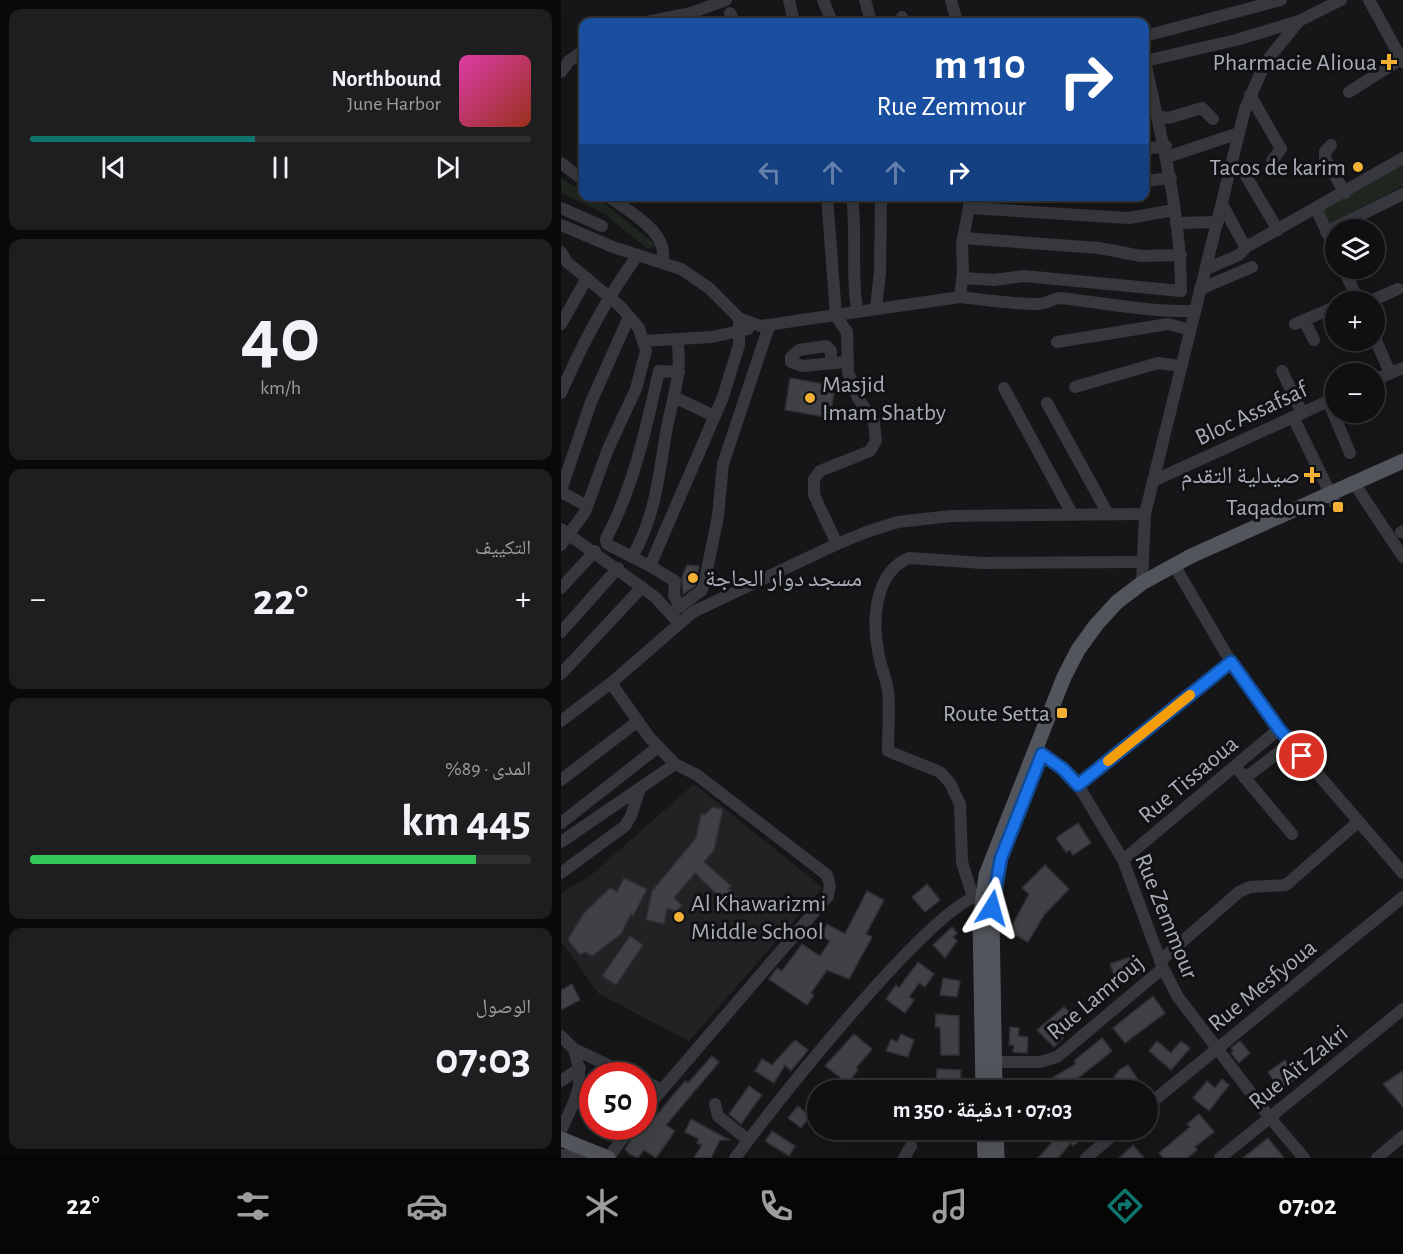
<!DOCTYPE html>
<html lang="ar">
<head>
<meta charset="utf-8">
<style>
	:root { --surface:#101012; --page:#1e1e20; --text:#f1f3f6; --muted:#9c9d9f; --line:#303032; --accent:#0f766e }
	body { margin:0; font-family:"Alegreya Sans","Noto Naskh Arabic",sans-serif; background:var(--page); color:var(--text); direction:rtl; height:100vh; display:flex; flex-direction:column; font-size:22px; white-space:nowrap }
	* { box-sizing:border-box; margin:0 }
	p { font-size:20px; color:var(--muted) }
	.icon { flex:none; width:33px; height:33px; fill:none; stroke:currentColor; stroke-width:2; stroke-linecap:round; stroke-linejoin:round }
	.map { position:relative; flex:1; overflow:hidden; direction:ltr }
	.drawer { display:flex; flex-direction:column; gap:9px; padding:9px; background:#09090a; width:561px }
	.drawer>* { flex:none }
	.guide { position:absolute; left:18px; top:18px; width:570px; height:183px; border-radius:12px; box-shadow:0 6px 24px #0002,0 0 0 2px var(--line); direction:rtl; background:#1a4fa0; color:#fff; overflow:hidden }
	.controls { position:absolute; left:764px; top:219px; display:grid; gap:12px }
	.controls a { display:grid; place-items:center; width:60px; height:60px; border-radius:50%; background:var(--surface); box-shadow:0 6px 24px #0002,0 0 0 2px var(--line); font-size:30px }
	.speed { position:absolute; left:18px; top:1062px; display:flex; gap:12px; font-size:30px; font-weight:700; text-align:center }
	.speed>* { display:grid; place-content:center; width:78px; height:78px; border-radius:50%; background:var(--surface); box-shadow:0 6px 24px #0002,0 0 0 2px var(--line); line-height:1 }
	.speed .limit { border:9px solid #d22; background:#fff; color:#111 }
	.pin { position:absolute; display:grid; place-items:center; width:51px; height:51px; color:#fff; margin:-26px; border:3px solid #fff; border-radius:50%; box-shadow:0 2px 6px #0007 }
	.me { position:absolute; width:66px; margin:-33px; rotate:8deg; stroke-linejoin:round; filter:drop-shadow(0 0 4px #0008) }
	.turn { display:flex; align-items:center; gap:21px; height:126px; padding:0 24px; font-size:27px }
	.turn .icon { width:78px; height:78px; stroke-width:2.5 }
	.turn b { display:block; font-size:42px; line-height:51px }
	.lanes { display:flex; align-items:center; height:57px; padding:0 24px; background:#0003; justify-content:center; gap:30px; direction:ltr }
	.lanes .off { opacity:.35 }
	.big { font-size:45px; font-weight:700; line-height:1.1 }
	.drawer .widget { flex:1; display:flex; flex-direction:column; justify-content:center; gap:9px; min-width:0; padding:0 21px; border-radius:12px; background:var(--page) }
	.drawer .dial { align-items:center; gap:0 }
	.dial b { font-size:78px; line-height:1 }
	.song { display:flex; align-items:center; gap:18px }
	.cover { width:72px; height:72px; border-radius:9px; background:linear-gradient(135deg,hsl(320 70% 55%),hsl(10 70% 35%)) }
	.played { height:6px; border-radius:3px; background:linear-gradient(90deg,var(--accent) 45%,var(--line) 45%) }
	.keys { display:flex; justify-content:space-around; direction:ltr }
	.heat { display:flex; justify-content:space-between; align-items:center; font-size:33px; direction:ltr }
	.charge { height:9px; border-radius:4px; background:linear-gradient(90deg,#34c759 89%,var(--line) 0) }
	.trip { position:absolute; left:246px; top:1080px; width:351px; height:60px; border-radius:30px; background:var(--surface); box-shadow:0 6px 24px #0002,0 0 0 2px var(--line); font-weight:700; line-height:60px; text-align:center; direction:rtl }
	.tab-bar { display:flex; height:96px; justify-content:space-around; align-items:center; background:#060607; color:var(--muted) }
	.tab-bar .icon { width:42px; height:42px }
	.tab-bar .selected { color:var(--accent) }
	.tab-bar b { font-size:27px; color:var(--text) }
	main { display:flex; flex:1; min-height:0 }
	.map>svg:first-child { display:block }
	.built { fill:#222225 }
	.green { fill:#1e261f }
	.building { fill:#404145; stroke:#303034; stroke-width:1.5 }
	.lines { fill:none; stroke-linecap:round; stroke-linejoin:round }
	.minor { stroke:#37383d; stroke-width:12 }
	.major { stroke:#53555c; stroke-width:15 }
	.route-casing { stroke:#114b97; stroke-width:15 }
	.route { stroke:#1a73e8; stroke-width:10 }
	.slow { stroke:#f59e0b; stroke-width:10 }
	.poi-dot { fill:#f2b134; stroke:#111113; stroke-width:2 }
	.labels { text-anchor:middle; stroke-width:6; stroke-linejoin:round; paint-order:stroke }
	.poi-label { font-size:24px; fill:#a8adb8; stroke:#111113; text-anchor:end }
	.street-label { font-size:24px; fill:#a8adb8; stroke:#111113 }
</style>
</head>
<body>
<main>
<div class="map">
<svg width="842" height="1158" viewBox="0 0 842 1158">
	<rect width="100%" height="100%" fill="#161618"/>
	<!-- built -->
	<path class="built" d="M 132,785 L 136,786 L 262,888 L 128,1041 L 38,994 L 0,942 L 0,893 L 30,875 Z"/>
	<!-- green -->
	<g class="green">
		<path d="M 842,165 L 842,186 L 762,227 L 756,214 Z"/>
		<path d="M 0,178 L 22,191 L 22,196 L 36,197 L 96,246 L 87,249 L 42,213 L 0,193 Z"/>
	</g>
	<!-- building -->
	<g class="building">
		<path d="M 229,378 L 274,386 L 269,418 L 224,410 Z"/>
		<path d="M 126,565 L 138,566 L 134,586 L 122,594 L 121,577 Z"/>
		<path d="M 151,807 L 162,809 L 153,850 L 143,862 L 170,886 L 167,888 L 179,899 L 170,908 L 134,873 L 113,898 L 121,905 L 116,911 L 106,909 L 103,924 L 85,920 L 91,891 L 135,838 L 140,814 L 144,815 Z"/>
		<path d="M 517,823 L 530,843 L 512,855 L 509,850 L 505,852 L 495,838 Z"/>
		<path d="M 484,865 L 508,889 L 483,915 L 467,942 L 448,931 L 468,894 L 461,888 Z"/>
		<path d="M 63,878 L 86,889 L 72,916 L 70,914 L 60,934 L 31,956 L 24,952 L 19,955 L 7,940 L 13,929 L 23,913 L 49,888 L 56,892 Z"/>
		<path d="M 366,884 L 379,900 L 364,912 L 351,897 Z"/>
		<path d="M 306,891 L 323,900 L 305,934 L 311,937 L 288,979 L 266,970 L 250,993 L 253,995 L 246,1005 L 208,979 L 216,968 L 221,971 L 241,944 L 259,956 L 269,941 L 260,936 L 266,924 L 284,934 Z"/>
		<path d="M 391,927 L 396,933 L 392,937 L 396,941 L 384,958 L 372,945 Z"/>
		<path d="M 69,936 L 82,945 L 55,985 L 41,976 Z"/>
		<path d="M 572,956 L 579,974 L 556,982 L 549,964 Z"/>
		<path d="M 357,962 L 373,974 L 364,987 L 358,983 L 348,997 L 353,1000 L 344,1013 L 325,999 L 335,985 L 338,988 Z"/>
		<path d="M 382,978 L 399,981 L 396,997 L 379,995 Z"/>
		<path d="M 11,984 L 19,1000 L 0,1010 L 0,990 Z"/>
		<path d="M 592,996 L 604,1013 L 564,1043 L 552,1028 Z"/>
		<path d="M 503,1007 L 518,1021 L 493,1047 L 476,1030 Z"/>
		<path d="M 375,1014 L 398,1016 L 398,1055 L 380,1055 L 379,1027 L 374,1027 Z"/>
		<path d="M 449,1027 L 458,1028 L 457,1036 L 467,1037 L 466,1053 L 452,1052 L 453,1045 L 448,1045 Z"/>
		<path d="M 293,1034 L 311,1049 L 295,1068 L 297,1070 L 287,1083 L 264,1066 Z"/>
		<path d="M 340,1034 L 353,1040 L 347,1057 L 325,1051 L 330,1039 L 336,1042 Z"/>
		<path d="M 541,1038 L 551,1051 L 516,1079 L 518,1082 L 504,1090 L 492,1090 L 486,1081 L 515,1064 L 513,1061 Z"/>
		<path d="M 234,1040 L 247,1050 L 230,1071 L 224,1065 L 213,1083 L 194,1071 L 201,1059 L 211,1065 Z"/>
		<path d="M 596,1041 L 610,1053 L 620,1041 L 629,1048 L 610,1070 L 588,1051 Z"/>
		<path d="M 679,1041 L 689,1053 L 678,1063 L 670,1053 L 672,1051 L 670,1048 Z"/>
		<path d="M 151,1056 L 158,1062 L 105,1125 L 114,1131 L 95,1158 L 83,1150 L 77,1158 L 68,1154 L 64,1149 L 79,1126 L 82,1126 L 82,1120 L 91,1115 L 94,1117 L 124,1081 L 127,1083 Z"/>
		<path d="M 724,1060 L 736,1078 L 719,1090 L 707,1072 Z"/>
		<path d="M 567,1065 L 584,1090 L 544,1090 L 558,1070 Z"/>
		<path d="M 376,1069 L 400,1070 L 399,1084 L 375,1082 Z"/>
		<path d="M 842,1071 L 842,1107 L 822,1084 Z"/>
		<path d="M 661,1079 L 668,1085 L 648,1111 L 632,1098 L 646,1081 L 654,1088 Z"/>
		<path d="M 188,1086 L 201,1095 L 180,1124 L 168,1114 Z"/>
		<path d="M 237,1106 L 249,1116 L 240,1128 L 227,1118 Z"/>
		<path d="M 638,1114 L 653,1132 L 634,1147 L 636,1150 L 626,1158 L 602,1158 L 598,1153 L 629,1127 L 626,1124 Z"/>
		<path d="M 130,1119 L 159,1135 L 169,1140 L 159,1140 L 150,1158 L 133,1158 L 141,1145 L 136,1143 L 138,1139 L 124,1132 Z"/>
		<path d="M 502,1130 L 524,1130 L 527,1134 L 512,1146 L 510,1143 L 497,1158 L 477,1158 Z"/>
		<path d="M 211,1131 L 234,1146 L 228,1156 L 204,1141 Z"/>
		<path d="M 707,1138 L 723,1158 L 682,1158 Z"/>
		<path d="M 572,1145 L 583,1158 L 558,1158 Z"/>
	</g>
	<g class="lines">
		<!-- minor -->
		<g class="minor">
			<path d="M 228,0 L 233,22"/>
			<path d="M 262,0 L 271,22"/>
			<path d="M 304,0 L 310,22"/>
			<path d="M 390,0 L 396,22"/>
			<path d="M 808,0 L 842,62"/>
			<path d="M 169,13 L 173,22"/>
			<path d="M 341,17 L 343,22"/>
			<path d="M 86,22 L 130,13 L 165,0"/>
			<path d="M 584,36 L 720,0"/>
			<path d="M 584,61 L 675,40 L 738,21 L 780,0"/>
			<path d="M 0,72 L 8,61 L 22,51"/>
			<path d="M 788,92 L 840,59"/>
			<path d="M 689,95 L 720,149 L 711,161"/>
			<path d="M 598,116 L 607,118 L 641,108 L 652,119"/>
			<path d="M 770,145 L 764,152 L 764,158 L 784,193"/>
			<path d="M 584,149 L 605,146"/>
			<path d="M 606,157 L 678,133"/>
			<path d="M 0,163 L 22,180"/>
			<path d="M 682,171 L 717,230"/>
			<path d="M 584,181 L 610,178"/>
			<path d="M 47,196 C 67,211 110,233 101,262"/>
			<path d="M 266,196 L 275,316 L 286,332 L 287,372 L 297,398 L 313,422 L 315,441 L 309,451 L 259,471 L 253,479 L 253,495 L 276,544"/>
			<path d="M 291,196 C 296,235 290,272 296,310"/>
			<path d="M 661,204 L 682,243 L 689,245 L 842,158"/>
			<path d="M 0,208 L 41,226"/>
			<path d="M 408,208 L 568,218 L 613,210"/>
			<path d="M 755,208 L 774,250"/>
			<path d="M 615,223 L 657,222"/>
			<path d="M 0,225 L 52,247 L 120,269 L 148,288 L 178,318 L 199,326 L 399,297 C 425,300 451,304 477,304 C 486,304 492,298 499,298 C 544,303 588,312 633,311"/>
			<path d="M 765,232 L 842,194"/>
			<path d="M 402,238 L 538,248 L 580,256 L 620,255"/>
			<path d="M 0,252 L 6,262 L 59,306 L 78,328 L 85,351 L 75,389 L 47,449 L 24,512 L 0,545"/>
			<path d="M 782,268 L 798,302"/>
			<path d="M 645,269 L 678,255 L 687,245"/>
			<path d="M 401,278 L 433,280 L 463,276 L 620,291 C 620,212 600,137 584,61"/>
			<path d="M 639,289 L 691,267"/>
			<path d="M 399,297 L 402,273 L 401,244 L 410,196"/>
			<path d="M 807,302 L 837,289"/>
			<path d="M 315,308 L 319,272 L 320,196"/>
			<path d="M 743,320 L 753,340"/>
			<path d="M 0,324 L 26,278"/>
			<path d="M 734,324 L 774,307"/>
			<path d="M 813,336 L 829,373"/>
			<path d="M 83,341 L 151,337 L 187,329"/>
			<path d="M 496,342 L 607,324 L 629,330"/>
			<path d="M 270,363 L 270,351 L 265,346 L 238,350 L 230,357 L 230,362 L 241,366 L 285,362"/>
			<path d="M 721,371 L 741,413"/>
			<path d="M 813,380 L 842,368"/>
			<path d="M 514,387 L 597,363 L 619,366"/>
			<path d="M 443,388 L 511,514"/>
			<path d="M 0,393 C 21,344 45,299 76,256"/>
			<path d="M 113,397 L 153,416"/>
			<path d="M 767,401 L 789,453"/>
			<path d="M 486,403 L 547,514"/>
			<path d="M 732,417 L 774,503"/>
			<path d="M 592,481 L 774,398"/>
			<path d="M 793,483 L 842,557"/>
			<path d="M 0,490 L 30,402 L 68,317"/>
			<path d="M 0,492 L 26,506"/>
			<path d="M 0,529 L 94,597 L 115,620"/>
			<path d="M 840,532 L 842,531"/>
			<path d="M 71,557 L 46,544 L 45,539 C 73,485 85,429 98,371 L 118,372"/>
			<path d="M 613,565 L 670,662 L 718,729 L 842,873"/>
			<path d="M 89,566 L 71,557 C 95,516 98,473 106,427 C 112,397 122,371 116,340"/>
			<path d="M 581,583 L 584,514 L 684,109 L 704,63 L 738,21"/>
			<path d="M 0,588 L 34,551"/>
			<path d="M 119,607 L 113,596 L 114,581 L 89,566 L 162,397 L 178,345 L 178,318"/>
			<path d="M 110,613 L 140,591 L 143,585 L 157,516 L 162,464 L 208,326"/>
			<path d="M 0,632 L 57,568"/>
			<path d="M 0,674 L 81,587"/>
			<path d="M 50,683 L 88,737 L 114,764 L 136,775 L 266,875 L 269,886 L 267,896 L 82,1112"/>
			<path d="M 0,721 L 50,683 L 132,612 L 276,544 L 308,531 L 337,522 L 390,516 L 584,514"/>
			<path d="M 473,750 L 502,769 L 517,785 L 562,860 L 602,968 L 617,997 L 709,1118 L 743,1158"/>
			<path d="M 674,766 L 731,834"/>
			<path d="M 684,778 L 730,743"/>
			<path d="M 0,780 L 77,721"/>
			<path d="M 517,785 L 670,662"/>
			<path d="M 0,823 L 97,747"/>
			<path d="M 0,842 L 114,764"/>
			<path d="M 562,860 L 718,729"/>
			<path d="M 0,873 L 64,826 L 70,816 L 78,791"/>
			<path d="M 412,897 L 401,862 L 399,804 L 389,783 L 379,772 L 327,751 C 327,731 329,711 327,691 C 325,678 319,665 317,651 C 311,619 314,572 348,558 L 422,563 L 580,562"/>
			<path d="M 599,961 L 678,892 L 689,887 L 725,885 L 797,822"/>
			<path d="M 0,1036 L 13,1049 L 70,1076"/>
			<path d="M 426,1062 L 479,1062 L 496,1057 L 602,968"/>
			<path d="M 0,1081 L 19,1068"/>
			<path d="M 82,1081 L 100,1089"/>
			<path d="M 154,1104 L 157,1116 L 187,1140"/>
			<path d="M 586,1106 L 842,897"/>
			<path d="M 0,1131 C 15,1096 25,1088 13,1049"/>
			<path d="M 0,1155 L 17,1156 L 29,1150"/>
			<path d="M 47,1158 L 71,1126"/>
			<path d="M 174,1158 C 212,1107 368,908 419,895"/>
			<path d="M 343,1158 L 350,1146"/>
			<path d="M 525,1158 L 558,1130"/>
			<path d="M 659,1158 L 842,1009"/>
			<path d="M 816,1158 L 842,1136"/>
		</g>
		<!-- major -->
		<g class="major">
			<path d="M 422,1090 L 419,920 L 425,875 L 503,677 L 517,650 L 535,625 L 556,602 L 581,583 L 630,556 L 842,461"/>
			<path d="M 434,1090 L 431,919 L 437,871"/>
			<path d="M 423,1130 L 424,1158"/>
			<path d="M 435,1130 L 436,1158"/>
			<path d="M 0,1139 L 47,1158"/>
		</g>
	</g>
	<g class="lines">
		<!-- route casing -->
		<g class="route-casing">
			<path id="route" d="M 431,908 L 440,858 L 481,754 L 502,769 L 517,785 L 670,662 L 718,729 L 741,756"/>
		</g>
		<!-- route -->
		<use href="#route" class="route"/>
		<!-- slow -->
		<path class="slow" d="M 547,761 L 629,695"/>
	</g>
	<!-- markers -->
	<g class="poi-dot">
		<path d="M825 53h6v6h6v6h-6v6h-6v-6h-6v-6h6z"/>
		<circle cx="797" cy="167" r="6"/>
		<circle cx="249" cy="398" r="6"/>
		<path d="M748 466h6v6h6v6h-6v6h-6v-6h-6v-6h6z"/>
		<rect x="771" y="501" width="12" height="12" rx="3"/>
		<circle cx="132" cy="578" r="6"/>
		<rect x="495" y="707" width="12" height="12" rx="3"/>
		<circle cx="118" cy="917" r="6"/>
	</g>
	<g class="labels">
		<!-- poi labels -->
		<g class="poi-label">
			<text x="816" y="70">Pharmacie Alioua</text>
			<text x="785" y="175">Tacos de karim</text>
			<text x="261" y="392" text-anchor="start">Masjid<tspan x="261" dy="28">Imam Shatby</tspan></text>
			<text x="739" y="483">صيدلية التقدم</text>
			<text x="765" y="515">Taqadoum</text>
			<text x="144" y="586" text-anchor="start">مسجد دوار الحاجة</text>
			<text x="489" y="721">Route Setta</text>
			<text x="130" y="911" text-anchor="start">Al Khawarizmi<tspan x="130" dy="28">Middle School</tspan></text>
		</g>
		<!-- street labels -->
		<g class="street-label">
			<text transform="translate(690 413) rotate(-25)" y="8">Bloc Assafsaf</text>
			<text transform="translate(627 779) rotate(-40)" y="8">Rue Tissaoua</text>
			<text transform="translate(606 916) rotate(68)" y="8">Rue Zemmour</text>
			<text transform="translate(701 985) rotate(-39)" y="8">Rue Mesfyoua</text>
			<text transform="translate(534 997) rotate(-40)" y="8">Rue Lamrouj</text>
			<text transform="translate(737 1067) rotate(-39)" y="8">Rue Aït Zakri</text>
		</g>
	</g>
</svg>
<div class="controls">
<a><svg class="icon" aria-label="layers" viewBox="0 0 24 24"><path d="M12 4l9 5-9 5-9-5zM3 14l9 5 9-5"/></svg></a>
<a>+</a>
<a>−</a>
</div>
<div class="speed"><div class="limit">50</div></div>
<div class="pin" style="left:741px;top:756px;background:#d93025"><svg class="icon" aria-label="arrive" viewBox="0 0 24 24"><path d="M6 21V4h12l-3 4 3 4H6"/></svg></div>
<svg class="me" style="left:431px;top:908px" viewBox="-20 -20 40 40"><path d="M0-17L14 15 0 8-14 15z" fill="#1a73e8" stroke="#fff" stroke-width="4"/></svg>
<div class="trip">07:03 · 1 دقيقة · 350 m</div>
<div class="guide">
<div class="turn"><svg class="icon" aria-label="right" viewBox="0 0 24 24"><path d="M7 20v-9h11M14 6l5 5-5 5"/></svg><div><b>110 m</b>Rue Zemmour</div></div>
<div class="lanes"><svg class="icon off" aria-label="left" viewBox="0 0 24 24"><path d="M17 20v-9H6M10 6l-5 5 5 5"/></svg><svg class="icon off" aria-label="ahead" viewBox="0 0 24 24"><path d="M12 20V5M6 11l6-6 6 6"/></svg><svg class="icon off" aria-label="ahead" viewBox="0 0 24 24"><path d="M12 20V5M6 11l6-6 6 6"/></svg><svg class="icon" aria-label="right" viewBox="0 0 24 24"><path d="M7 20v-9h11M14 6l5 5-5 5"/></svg></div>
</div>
</div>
<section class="drawer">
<div class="widget">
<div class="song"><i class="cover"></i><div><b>Northbound</b><p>June Harbor</p></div></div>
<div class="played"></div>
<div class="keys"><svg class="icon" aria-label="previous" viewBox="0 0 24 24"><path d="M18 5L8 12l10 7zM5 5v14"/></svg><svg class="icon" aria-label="pause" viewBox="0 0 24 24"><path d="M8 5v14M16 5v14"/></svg><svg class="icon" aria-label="next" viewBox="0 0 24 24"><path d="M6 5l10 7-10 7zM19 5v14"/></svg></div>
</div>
<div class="widget dial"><b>40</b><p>km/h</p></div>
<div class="widget"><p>التكييف</p>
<div class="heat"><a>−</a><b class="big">22°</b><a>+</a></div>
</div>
<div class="widget"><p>المدى · 89%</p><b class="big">445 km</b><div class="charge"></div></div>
<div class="widget"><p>الوصول</p><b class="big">07:03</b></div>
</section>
</main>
<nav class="tab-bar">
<b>07:02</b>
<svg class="icon selected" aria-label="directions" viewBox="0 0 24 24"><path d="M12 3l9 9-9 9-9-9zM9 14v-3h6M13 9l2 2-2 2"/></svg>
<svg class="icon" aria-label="music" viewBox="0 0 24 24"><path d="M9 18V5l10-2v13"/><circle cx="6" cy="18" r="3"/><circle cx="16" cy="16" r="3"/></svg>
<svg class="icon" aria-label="phone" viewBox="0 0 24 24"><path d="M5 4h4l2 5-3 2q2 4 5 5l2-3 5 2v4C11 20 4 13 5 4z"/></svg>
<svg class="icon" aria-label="climate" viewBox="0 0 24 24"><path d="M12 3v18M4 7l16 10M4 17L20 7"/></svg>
<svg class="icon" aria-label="car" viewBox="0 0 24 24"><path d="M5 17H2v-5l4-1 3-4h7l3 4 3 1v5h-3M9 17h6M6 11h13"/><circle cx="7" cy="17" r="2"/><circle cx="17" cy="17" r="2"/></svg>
<svg class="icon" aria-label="filters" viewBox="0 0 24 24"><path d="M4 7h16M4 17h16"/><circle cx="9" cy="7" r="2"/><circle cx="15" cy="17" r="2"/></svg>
<b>22°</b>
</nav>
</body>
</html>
